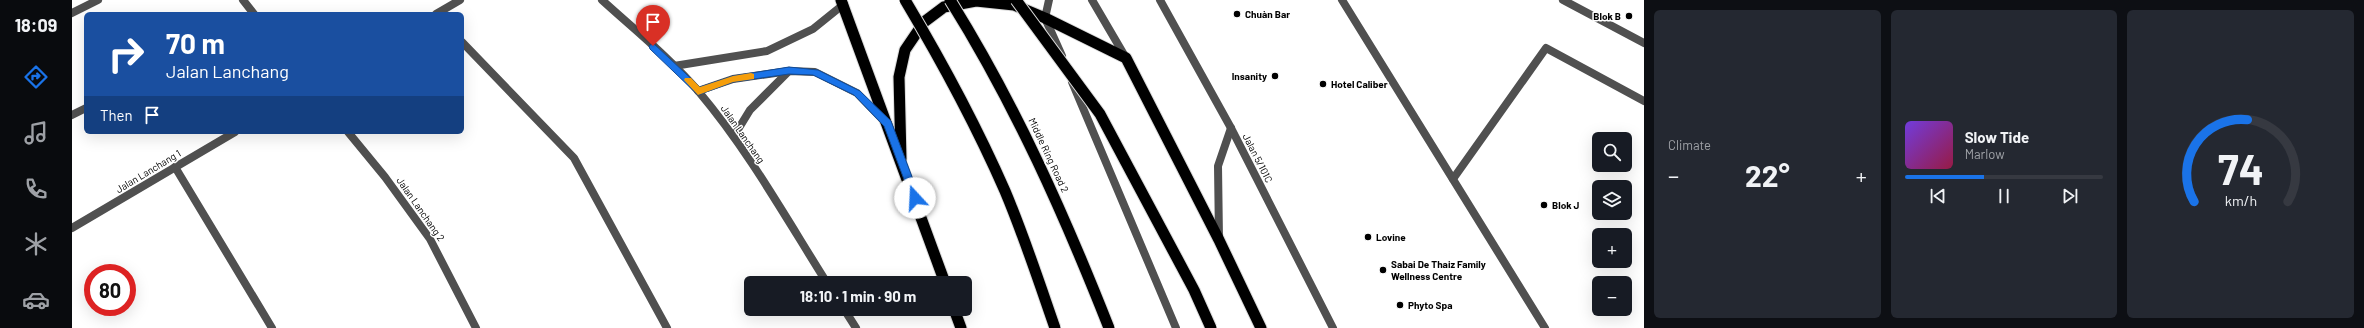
<!DOCTYPE html>
<html lang="en">
<head>
<meta charset="utf-8">
<style>
	:root { --surface:#171b24; --page:#242831; --text:#f1f3f6; --muted:#9ea1a6; --line:#363941; --accent:#1a73e8 }
	body { margin:0; font-family:Barlow,sans-serif; background:var(--page); color:var(--text); height:100vh; display:flex; flex-direction:column; font-size:15px; white-space:nowrap }
	* { box-sizing:border-box; margin:0 }
	p { font-size:13px; color:var(--muted) }
	.icon { flex:none; width:22px; height:22px; fill:none; stroke:currentColor; stroke-width:2; stroke-linecap:round; stroke-linejoin:round }
	.map { position:relative; flex:1; overflow:hidden }
	.drawer { display:flex; flex-direction:column; gap:10px; padding:10px; background:#0d0f14; width:720px }
	.drawer>* { flex:none }
	.banner { position:absolute; left:12px; top:12px; width:380px; height:122px; border-radius:6px; box-shadow:0 4px 16px #0002; background:#1a4fa0; color:#fff; overflow:hidden }
	.tools { position:absolute; left:1520px; top:132px; display:grid; gap:8px }
	.tools a { display:grid; place-items:center; width:40px; height:40px; border-radius:6px; background:var(--surface); box-shadow:0 4px 16px #0002; font-size:20px }
	.speed { position:absolute; left:12px; top:264px; display:flex; gap:8px; font-size:20px; font-weight:700; text-align:center }
	.speed>* { display:grid; place-content:center; width:52px; height:52px; border-radius:50%; background:var(--surface); box-shadow:0 4px 16px #0002; line-height:1 }
	.speed .limit { border:6px solid #d22; background:#fff; color:#111 }
	.pin { position:absolute; display:grid; place-items:center; width:34px; height:34px; color:#fff; margin:-41px -17px; border-radius:50% 50% 50% 0; rotate:-45deg; box-shadow:0 0 4px #0007 }
	.pin .icon { rotate:45deg }
	.me { position:absolute; width:44px; margin:-22px; rotate:340deg; stroke-linejoin:round; filter:drop-shadow(0 0 3px #0008) }
	.turn { display:flex; align-items:center; gap:14px; height:84px; padding:0 16px; font-size:18px }
	.turn .icon { width:52px; height:52px; stroke-width:2.5 }
	.turn b { display:block; font-size:28px; line-height:34px }
	.then { display:flex; align-items:center; height:38px; padding:0 16px; background:#0003; gap:8px; font-size:15px }
	.big { font-size:30px; font-weight:700; line-height:1.1 }
	.drawer .tile { flex:1; display:flex; flex-direction:column; justify-content:center; gap:6px; min-width:0; padding:0 14px; border-radius:6px; background:var(--page) }
	.drawer .dial { align-items:center; gap:0 }
	.dial svg { height:104px; overflow:visible; fill:none; stroke:var(--line); stroke-width:7; stroke-linecap:round; text-anchor:middle }
	.dial text { fill:var(--text); stroke:none }
	.song { display:flex; align-items:center; gap:12px }
	.cover { width:48px; height:48px; border-radius:6px; background:linear-gradient(135deg,hsl(260 70% 55%),hsl(340 70% 35%)) }
	.played { height:4px; border-radius:2px; background:linear-gradient(90deg,var(--accent) 40%,var(--line) 40%) }
	.keys { display:flex; justify-content:space-around; direction:ltr }
	.heat { display:flex; justify-content:space-between; align-items:center; font-size:22px; direction:ltr }
	.drawer .tiles { flex:1; display:grid; gap:10px; grid-template-columns:repeat(3,1fr) }
	.trip { position:absolute; left:672px; top:276px; width:228px; height:40px; border-radius:6px; background:var(--surface); box-shadow:0 4px 16px #0002; font-weight:700; line-height:40px; text-align:center }
	main { display:flex; flex:1; min-height:0 }
	.menu { display:flex; flex-direction:column; width:72px; justify-content:space-around; align-items:center; background:#090b0e; color:var(--muted) }
	.menu .icon { width:28px; height:28px }
	.menu .selected { color:var(--accent) }
	.menu b { font-size:18px; color:var(--text) }
	.map>svg:first-child { display:block }
	.lines { fill:none; stroke-linecap:round; stroke-linejoin:round }
	.trunk-casing { stroke:#dbdbdb; stroke-width:13 }
	.service { stroke:#505050; stroke-width:8 }
	.minor { stroke:#505050; stroke-width:8 }
	.tertiary { stroke:#505050; stroke-width:8 }
	.trunk { stroke:#000; stroke-width:11 }
	.trunk-bridge-casing { stroke:#dbdbdb; stroke-width:13; stroke-linecap:butt }
	.trunk-bridge { stroke:#000; stroke-width:11 }
	.route { fill:#1a73e8; stroke:#114b97 }
	.slow { fill:#f59e0b }
	.poi-dot { fill:#000; stroke:#fff; stroke-width:1.5 }
	.labels { text-anchor:middle; stroke-width:3; stroke-linejoin:round; paint-order:stroke }
	.poi-label { font-size:10px; font-weight:bold; fill:#000; stroke:#fff; text-anchor:start }
	.street-label { font-size:10px; fill:#000; stroke:#fff }
</style>
</head>
<body>
<main>
<nav class="menu">
<b>18:09</b>
<svg class="icon selected" aria-label="directions" viewBox="0 0 24 24"><path d="M12 3l9 9-9 9-9-9zM9 14v-3h6M13 9l2 2-2 2"/></svg>
<svg class="icon" aria-label="music" viewBox="0 0 24 24"><path d="M9 18V5l10-2v13"/><circle cx="6" cy="18" r="3"/><circle cx="16" cy="16" r="3"/></svg>
<svg class="icon" aria-label="phone" viewBox="0 0 24 24"><path d="M5 4h4l2 5-3 2q2 4 5 5l2-3 5 2v4C11 20 4 13 5 4z"/></svg>
<svg class="icon" aria-label="climate" viewBox="0 0 24 24"><path d="M12 3v18M4 7l16 10M4 17L20 7"/></svg>
<svg class="icon" aria-label="car" viewBox="0 0 24 24"><path d="M5 17H2v-5l4-1 3-4h7l3 4 3 1v5h-3M9 17h6M6 11h13"/><circle cx="7" cy="17" r="2"/><circle cx="17" cy="17" r="2"/></svg>
</nav>
<div class="map">
<svg width="1572" height="328" viewBox="0 0 1572 328">
	<rect width="100%" height="100%" fill="#fff"/>
	<g class="lines">
		<!-- trunk casing -->
		<g class="trunk-casing">
			<g id="trunk">
				<path d="M 769,0 L 873,283"/>
				<path d="M 829,159 L 827,77 L 833,50 L 852,22 L 872,7 L 904,1 L 942,5 L 973,18 L 1054,58 L 1147,240 L 1189,328"/>
				<path d="M 882,309 L 889,328"/>
			</g>
		</g>
		<!-- service -->
		<g class="service">
			<path d="M 1270,0 L 1473,328"/>
			<path d="M 1491,0 L 1572,43"/>
			<path d="M 390,42 L 502,158 L 595,328"/>
			<path d="M 0,115 L 14,108"/>
			<path d="M 103,167 L 200,328"/>
			<path d="M 1381,179 L 1474,48 L 1572,101"/>
		</g>
		<!-- minor -->
		<g class="minor">
			<path d="M 171,0 L 182,14"/>
			<path d="M 530,0 C 563,30 598,58 627,92 C 676,150 714,218 755,283"/>
			<path d="M 1088,0 L 1159,128 L 1261,328"/>
			<path d="M 0,13 L 26,0"/>
			<path d="M 364,14 L 388,0"/>
			<path d="M 602,66 L 695,51 L 741,29 L 772,4"/>
			<path d="M 626,91 L 661,79 L 717,71 L 743,72 L 785,93 L 812,121"/>
			<path d="M 276,132 L 313,177 L 358,239 L 404,328"/>
			<path d="M 662,136 L 678,110 L 717,71"/>
			<path d="M 0,228 L 163,132"/>
			<path d="M 1147,239 L 1146,166 L 1159,128"/>
			<path d="M 772,309 L 784,328"/>
		</g>
		<!-- tertiary -->
		<g class="tertiary">
			<path d="M 977,0 L 973,18 L 990,56"/>
			<path d="M 1020,0 L 1054,58"/>
			<path d="M 1000,82 L 1104,328"/>
		</g>
		<!-- trunk -->
		<use href="#trunk" class="trunk"/>
		<!-- trunk-bridge casing -->
		<g class="trunk-bridge-casing">
			<g id="trunk-bridge">
				<path d="M 833,0 C 870,62 904,125 933,191 C 952,236 967,282 983,328"/>
				<path d="M 878,0 C 943,104 992,214 1037,328"/>
				<path d="M 944,0 L 1028,114 L 1122,290 L 1139,328"/>
			</g>
		</g>
		<!-- trunk-bridge -->
		<use href="#trunk-bridge" class="trunk-bridge"/>
	</g>
	<!-- route -->
	<path class="route" d="M 581,43 L 628,87 L 661,76 L 717,67 L 746,70 L 788,91 L 819,121 L 848,198 L 847,201 L 840,201 L 839,198 L 812,126 L 782,95 L 741,75 L 717,74 L 661,82 L 626,95 L 578,49 L 577,46 Z"/>
	<!-- slow -->
	<path class="slow" d="M 679,73 L 682,74 L 682,79 L 661,82 L 626,95 L 612,80 L 613,78 L 619,78 L 628,87 L 661,76 Z"/>
	<!-- markers -->
	<g class="poi-dot">
		<circle cx="1165" cy="14" r="4"/>
		<circle cx="1557" cy="16" r="4"/>
		<circle cx="1203" cy="76" r="4"/>
		<circle cx="1251" cy="84" r="4"/>
		<circle cx="1472" cy="205" r="4"/>
		<circle cx="1296" cy="237" r="4"/>
		<circle cx="1311" cy="270" r="4"/>
		<circle cx="1328" cy="305" r="4"/>
	</g>
	<g class="labels">
		<!-- poi labels -->
		<g class="poi-label">
			<text x="1173" y="18">Chuàn Bar</text>
			<text x="1549" y="20" text-anchor="end">Blok B</text>
			<text x="1195" y="80" text-anchor="end">Insanity</text>
			<text x="1259" y="88">Hotel Caliber</text>
			<text x="1480" y="209">Blok J</text>
			<text x="1304" y="241">Lovine</text>
			<text x="1319" y="268">Sabai De Thaiz Family<tspan x="1319" dy="12">Wellness Centre</tspan></text>
			<text x="1336" y="309">Phyto Spa</text>
		</g>
		<!-- street labels -->
		<g class="street-label">
			<text transform="translate(671 134) rotate(55)" y="4">Jalan Lanchang</text>
			<text transform="translate(977 155) rotate(65)" y="4">Middle Ring Road 2</text>
			<text transform="translate(1186 158) rotate(63)" y="4">Jalan 5/101C</text>
			<text transform="translate(76 171) rotate(-31)" y="4">Jalan Lanchang 1</text>
			<text transform="translate(349 209) rotate(55)" y="4">Jalan Lanchang 2</text>
		</g>
	</g>
</svg>
<div class="tools">
<a><svg class="icon" aria-label="search" viewBox="0 0 24 24"><circle cx="10" cy="10" r="6"/><path d="M15 15l6 6"/></svg></a>
<a><svg class="icon" aria-label="layers" viewBox="0 0 24 24"><path d="M12 4l9 5-9 5-9-5zM3 14l9 5 9-5"/></svg></a>
<a>+</a>
<a>−</a>
</div>
<div class="speed"><div class="limit">80</div></div>
<div class="pin" style="left:581px;top:46px;background:#d93025"><svg class="icon" aria-label="arrive" viewBox="0 0 24 24"><path d="M6 21V4h12l-3 4 3 4H6"/></svg></div>
<svg class="me" style="left:843px;top:198px" viewBox="-20 -20 40 40"><circle r="19" fill="#fff"/><path d="M0-13L10 11 0 6-10 11z" fill="#1a73e8"/></svg>
<div class="trip">18:10 · 1 min · 90 m</div>
<div class="banner">
<div class="turn"><svg class="icon" aria-label="right" viewBox="0 0 24 24"><path d="M7 20v-9h11M14 6l5 5-5 5"/></svg><div><b>70 m</b>Jalan Lanchang</div></div>
<div class="then">Then<svg class="icon" aria-label="arrive" viewBox="0 0 24 24"><path d="M6 21V4h12l-3 4 3 4H6"/></svg></div>
</div>
</div>
<section class="drawer">
<div class="tiles">
<div class="tile"><p>Climate</p>
<div class="heat"><a>−</a><b class="big">22°</b><a>+</a></div>
</div>
<div class="tile">
<div class="song"><i class="cover"></i><div><b>Slow Tide</b><p>Marlow</p></div></div>
<div class="played"></div>
<div class="keys"><svg class="icon" aria-label="previous" viewBox="0 0 24 24"><path d="M18 5L8 12l10 7zM5 5v14"/></svg><svg class="icon" aria-label="pause" viewBox="0 0 24 24"><path d="M8 5v14M16 5v14"/></svg><svg class="icon" aria-label="next" viewBox="0 0 24 24"><path d="M6 5l10 7-10 7zM19 5v14"/></svg></div>
</div>
<div class="tile dial"><svg viewBox="0 0 100 80">
<path d="M14 69A42 42 0 1 1 86 69"/>
<path d="M14 69A42 42 0 0 1 55 6" stroke="#1a73e8"/>
<text x="50" y="56" font-size="32" font-weight="700">74</text>
<text x="50" y="72" font-size="11">km/h</text>
</svg></div>
</div>
</section>
</main>
</body>
</html>
